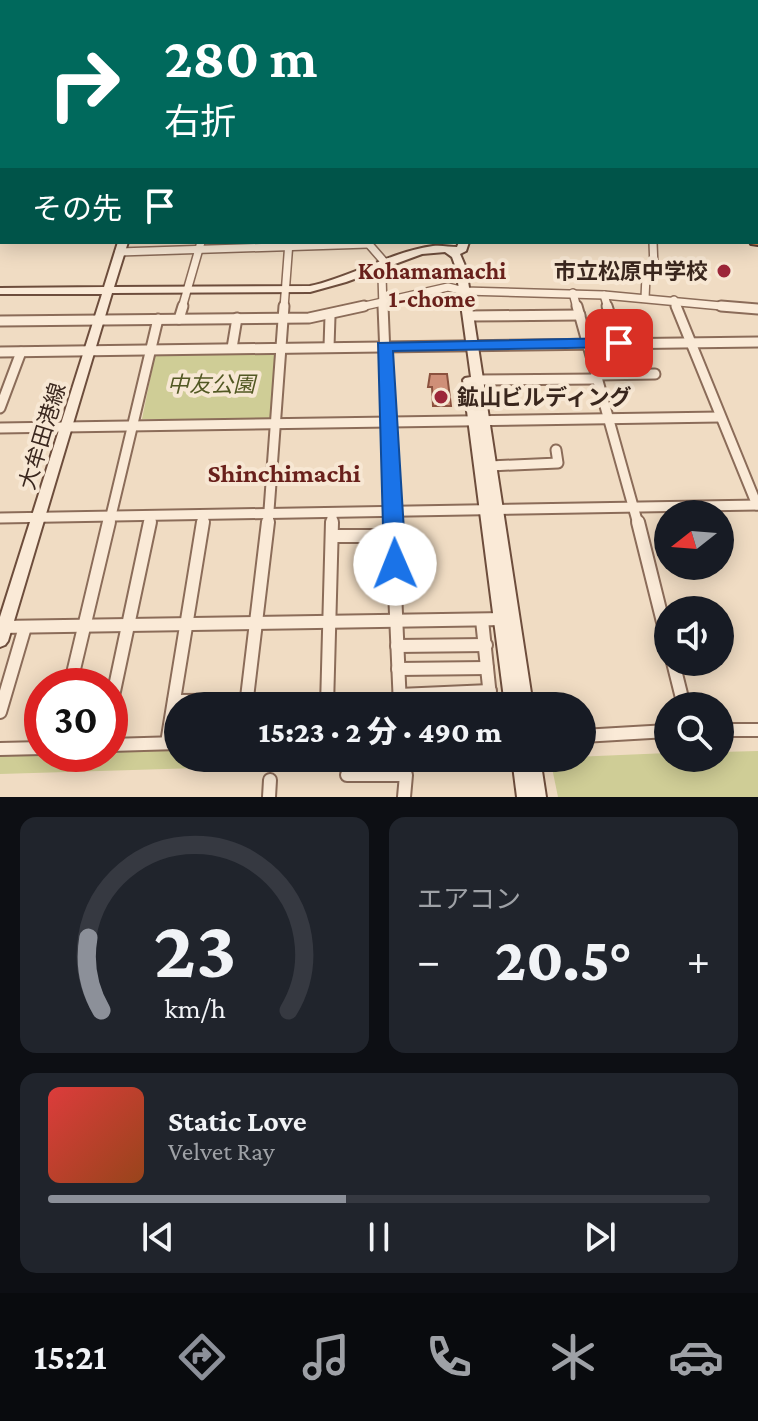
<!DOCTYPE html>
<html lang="ja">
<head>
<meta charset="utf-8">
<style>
	:root { --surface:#171b24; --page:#20242c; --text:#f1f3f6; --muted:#9ea1a6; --line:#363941; --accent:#8c9099 }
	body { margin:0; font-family:"Crimson Pro","Noto Sans JP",serif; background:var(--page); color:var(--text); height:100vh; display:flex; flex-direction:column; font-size:30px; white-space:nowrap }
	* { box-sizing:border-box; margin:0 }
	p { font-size:26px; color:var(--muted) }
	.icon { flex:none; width:44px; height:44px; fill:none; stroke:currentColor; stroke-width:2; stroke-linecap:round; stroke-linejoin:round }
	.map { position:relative; height:797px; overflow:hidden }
	.panel { display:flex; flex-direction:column; gap:20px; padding:20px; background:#0d0f14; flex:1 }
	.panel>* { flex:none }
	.top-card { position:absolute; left:0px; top:0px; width:758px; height:244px; box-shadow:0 4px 20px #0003; background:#00695c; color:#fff; overflow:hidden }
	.needle { width:52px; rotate:253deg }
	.tools { position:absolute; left:654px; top:500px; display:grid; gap:16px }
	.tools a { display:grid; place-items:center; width:80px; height:80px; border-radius:50%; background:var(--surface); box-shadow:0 4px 20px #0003; font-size:40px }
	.speed { position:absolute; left:24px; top:668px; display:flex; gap:16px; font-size:40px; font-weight:700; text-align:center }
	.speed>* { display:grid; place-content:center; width:104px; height:104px; border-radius:50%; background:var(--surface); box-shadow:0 4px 20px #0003; line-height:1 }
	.speed .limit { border:12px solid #d22; background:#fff; color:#111 }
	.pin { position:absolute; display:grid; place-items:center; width:68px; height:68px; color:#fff; margin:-34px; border-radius:16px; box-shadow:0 4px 12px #0006 }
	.me { position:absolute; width:88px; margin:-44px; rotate:359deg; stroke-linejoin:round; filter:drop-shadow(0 0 6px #0008) }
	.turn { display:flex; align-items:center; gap:28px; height:168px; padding:0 32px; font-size:36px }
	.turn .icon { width:104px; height:104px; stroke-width:2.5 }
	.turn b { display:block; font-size:56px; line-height:68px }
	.then { display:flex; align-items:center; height:76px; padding:0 32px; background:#0003; gap:16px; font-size:30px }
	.big { font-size:60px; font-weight:800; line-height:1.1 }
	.panel .widget { flex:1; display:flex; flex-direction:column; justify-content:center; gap:12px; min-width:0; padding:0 28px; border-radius:16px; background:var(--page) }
	.panel .dial { align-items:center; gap:0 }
	.dial svg { height:208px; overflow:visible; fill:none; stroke:var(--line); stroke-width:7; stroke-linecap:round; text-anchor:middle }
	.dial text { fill:var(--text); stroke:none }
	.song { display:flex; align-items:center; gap:24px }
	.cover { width:96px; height:96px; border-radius:12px; background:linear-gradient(135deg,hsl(0 70% 55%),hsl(20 70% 35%)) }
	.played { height:8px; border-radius:4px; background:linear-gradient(90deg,var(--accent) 45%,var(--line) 45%) }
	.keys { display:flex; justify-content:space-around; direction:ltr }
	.heat { display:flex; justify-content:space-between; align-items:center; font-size:44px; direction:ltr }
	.panel .tiles { flex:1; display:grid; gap:20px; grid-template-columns:1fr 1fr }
	.widget:last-child { grid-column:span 2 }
	.trip { position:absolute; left:164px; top:692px; width:432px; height:80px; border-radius:40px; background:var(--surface); box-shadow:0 4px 20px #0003; font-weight:800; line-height:80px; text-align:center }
	.dock { display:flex; height:128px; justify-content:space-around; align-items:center; background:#090b0e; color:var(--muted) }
	.dock .icon { width:56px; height:56px }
	.dock .active { color:var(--accent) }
	.dock b { font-size:36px; color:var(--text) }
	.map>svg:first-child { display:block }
	.green { fill:#cfcd96 }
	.building { fill:#cf8f78; stroke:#8b513e; stroke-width:2 }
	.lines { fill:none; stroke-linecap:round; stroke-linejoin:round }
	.street-far3-casing { stroke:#8b6c59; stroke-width:9 }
	.street-far2-casing { stroke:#8b6c59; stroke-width:10 }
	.street-far1-casing { stroke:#8b6c59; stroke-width:13 }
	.street-casing { stroke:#8b6c59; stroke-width:16 }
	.secondary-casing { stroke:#6d4d3c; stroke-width:4 }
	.primary-casing { stroke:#593b2d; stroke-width:4 }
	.highway-casing { stroke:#593b2d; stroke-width:4 }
	.street-far3 { stroke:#faead7; stroke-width:6 }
	.street-far2 { stroke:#faead7; stroke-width:7 }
	.street-far1 { stroke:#faead7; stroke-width:9 }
	.street { stroke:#faead7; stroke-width:12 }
	.secondary { fill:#faead7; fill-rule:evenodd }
	.primary { fill:#f4cb9a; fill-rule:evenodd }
	.highway { fill:#e28d51; fill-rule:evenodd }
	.route { fill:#1a73e8; stroke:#114b97; stroke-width:2 }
	.poi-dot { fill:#9c2639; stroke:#f7e7d3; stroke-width:3 }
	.labels { text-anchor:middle; stroke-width:8; stroke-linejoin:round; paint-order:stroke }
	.poi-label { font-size:22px; font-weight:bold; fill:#3a271e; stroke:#f7e7d3; text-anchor:end }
	.park-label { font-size:22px; font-style:italic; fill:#525823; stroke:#f7e7d3 }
	.street-label { font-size:22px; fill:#3a271e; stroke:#f7e7d3 }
	.neighbourhood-label { font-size:24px; font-weight:bold; fill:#69201b; stroke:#f7e7d3 }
	.quarter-label { font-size:26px; font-weight:bold; fill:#69201b; stroke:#f7e7d3 }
</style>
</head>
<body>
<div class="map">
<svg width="758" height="797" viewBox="0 0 758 797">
	<rect width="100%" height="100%" fill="#f0dcc3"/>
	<!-- green -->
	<g class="green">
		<path d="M 156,350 L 277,350 L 270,419 L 142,419 Z"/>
		<path d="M 178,750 L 178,758 L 200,758 L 199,768 L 0,774 L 0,754 Z"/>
		<path d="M 758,751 L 758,797 L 558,797 L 550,758 L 668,753 L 668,758 L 720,758 L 720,752 Z"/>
	</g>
	<!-- building -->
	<path class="building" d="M 430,374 L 447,374 L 451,406 L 433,406 L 432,387 L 428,387 Z"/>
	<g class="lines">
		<!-- street-far3 casing -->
		<g class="street-far3-casing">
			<g id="street-far3">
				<path d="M 92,0 L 113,2"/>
				<path d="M 143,0 L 148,2"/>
				<path d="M 571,0 L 579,2"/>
				<path d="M 32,2 L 39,0"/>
				<path d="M 168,2 L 173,2"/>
				<path d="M 309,2 L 313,0"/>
				<path d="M 345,2 L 352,0"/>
				<path d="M 379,2 L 386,0"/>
				<path d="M 606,2 L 609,0"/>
				<path d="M 648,2 L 660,0"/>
				<path d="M 756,63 L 758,85"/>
			</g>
		</g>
		<!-- street-far2 casing -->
		<g class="street-far2-casing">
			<g id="street-far2">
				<path d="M 367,242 L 387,265"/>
				<path d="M 119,252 L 368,244"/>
				<path d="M 376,269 L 382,276 L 383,308"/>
				<path d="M 573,293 L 577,308"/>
				<path d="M 604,295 L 608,308"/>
				<path d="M 645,298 L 646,276 L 654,268 L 653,242"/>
				<path d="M 674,300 L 677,308"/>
				<path d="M 182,308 L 201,242"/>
				<path d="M 284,308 L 289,242"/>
				<path d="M 356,308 L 448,287 L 464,291 L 604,295 L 743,308"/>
			</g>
		</g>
		<!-- street-far1 casing -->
		<g class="street-far1-casing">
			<g id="street-far1">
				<path d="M 383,306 L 392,524"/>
				<path d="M 577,306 L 638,524"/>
				<path d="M 607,306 L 619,343 L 622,374"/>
				<path d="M 676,306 L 757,505"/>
				<path d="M 721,306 L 758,309"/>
				<path d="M 468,316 L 580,315"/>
				<path d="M 179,319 L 183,306"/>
				<path d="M 0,321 L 309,318 L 364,306"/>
				<path d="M 329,347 L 330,316"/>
				<path d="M 232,348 L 237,318"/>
				<path d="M 0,352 L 758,342"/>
				<path d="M 596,375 L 655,374"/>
				<path d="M 477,380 L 597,379"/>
				<path d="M 0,408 L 21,352"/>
				<path d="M 0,428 L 720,417"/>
				<path d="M 490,466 L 558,463 L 556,450"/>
				<path d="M 0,518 L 758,505"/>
				<path d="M 109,524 L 158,319"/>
				<path d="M 149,524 L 151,516"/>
				<path d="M 203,524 L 204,515"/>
				<path d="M 268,524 L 284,306"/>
				<path d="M 332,524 L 332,513"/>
			</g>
		</g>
		<!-- street casing -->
		<g class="street-casing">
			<g id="street">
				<path d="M 392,522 L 400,706"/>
				<path d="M 638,522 L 668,642"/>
				<path d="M 332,536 L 395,536"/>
				<path d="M 482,620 L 491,706"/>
				<path d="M 0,627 L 505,619"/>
				<path d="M 397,646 L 486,645"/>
				<path d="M 673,662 L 684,706"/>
				<path d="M 398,669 L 487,668"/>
				<path d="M 70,686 L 109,522"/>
				<path d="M 399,695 L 490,691"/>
				<path d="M 174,701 L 327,700"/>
				<path d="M 246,706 L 268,522"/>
				<path d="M 327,706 L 332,522"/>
				<path d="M 110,710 L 150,522"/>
				<path d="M 0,712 L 25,627"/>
				<path d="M 720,730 L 758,730"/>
				<path d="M 582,736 L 668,731"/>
				<path d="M 167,743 L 203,522"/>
				<path d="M 110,745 L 178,743"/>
				<path d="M 0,749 L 42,748"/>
				<path d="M 350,774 L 392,758"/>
				<path d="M 347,775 L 406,775 L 404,797"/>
				<path d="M 269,797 L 270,780"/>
			</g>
		</g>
		<!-- secondary casing -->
		<g class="secondary-casing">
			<g id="secondary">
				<path d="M 266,0 L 272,0 L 273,2 L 266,2 Z"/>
				<path d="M 515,0 L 523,0 L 521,2 L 513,2 Z"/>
				<path d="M 679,0 L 689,0 L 686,2 L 676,2 Z"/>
				<path d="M 118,242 L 128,242 L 114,287 L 310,286 C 352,277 390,252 433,246 C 441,245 450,247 457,247 L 459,242 L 469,242 L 466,251 L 460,254 L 466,268 L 533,706 L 505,706 L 463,380 L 465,378 L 471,377 L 456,268 L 452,257 L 445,252 L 422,254 L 346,282 L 310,292 L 112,293 L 8,641 L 5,645 L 0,647 L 0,617 L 102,294 L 0,294 L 0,288 L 104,287 Z"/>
				<path d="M 512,758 L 540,758 L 546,797 L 517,797 Z"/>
			</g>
		</g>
		<!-- primary casing -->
		<g class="primary-casing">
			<g id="primary">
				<path d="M 264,0 L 279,0 L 263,2 Z"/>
				<rect x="0" y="159" width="2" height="6"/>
			</g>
		</g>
		<!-- highway casing -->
		<g class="highway-casing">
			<g id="highway">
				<path d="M 0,33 L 2,34 L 2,40 L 0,39 Z"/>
				<rect x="756" y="74" width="2" height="7"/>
				<path d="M 756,237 L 758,245 L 751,244 L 750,242 L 756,242 Z"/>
			</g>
		</g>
		<!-- street-far3 -->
		<use href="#street-far3" class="street-far3"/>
		<!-- street-far2 -->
		<use href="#street-far2" class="street-far2"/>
		<!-- street-far1 -->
		<use href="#street-far1" class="street-far1"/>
		<!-- street -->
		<use href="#street" class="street"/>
		<!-- secondary -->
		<use href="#secondary" class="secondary"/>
		<!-- primary -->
		<use href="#primary" class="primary"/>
		<!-- highway -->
		<use href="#highway" class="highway"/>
	</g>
	<!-- route -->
	<path class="route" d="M 619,338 L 625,340 L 625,347 L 393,351 L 406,564 L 395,572 L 388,570 L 384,564 L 378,343 Z"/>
	<!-- markers -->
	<g class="poi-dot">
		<circle cx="724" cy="271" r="8"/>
		<circle cx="441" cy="397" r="8"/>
	</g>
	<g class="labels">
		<!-- poi labels -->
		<g class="poi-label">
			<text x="708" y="279">市立松原中学校</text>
			<text x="457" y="405" text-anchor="start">鉱山ビルディング</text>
		</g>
		<!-- park labels -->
		<g class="park-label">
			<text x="211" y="392">中友公園</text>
		</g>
		<!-- street labels -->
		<g class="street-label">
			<text transform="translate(42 436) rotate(-73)" y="8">大牟田港線</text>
		</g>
		<!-- neighbourhood labels -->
		<g class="neighbourhood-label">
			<text x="432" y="279">Kohamamachi<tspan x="432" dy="28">1-chome</tspan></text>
		</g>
		<!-- quarter labels -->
		<g class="quarter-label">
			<text x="284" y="482">Shinchimachi</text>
		</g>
	</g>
</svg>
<div class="tools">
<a><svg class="needle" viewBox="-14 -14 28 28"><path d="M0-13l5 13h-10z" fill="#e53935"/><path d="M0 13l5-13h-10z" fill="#9ea1a6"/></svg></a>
<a><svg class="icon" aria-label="sound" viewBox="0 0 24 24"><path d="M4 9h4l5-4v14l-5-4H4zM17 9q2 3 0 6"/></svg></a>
<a><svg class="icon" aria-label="search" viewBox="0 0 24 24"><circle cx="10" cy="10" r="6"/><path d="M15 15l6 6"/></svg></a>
</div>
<div class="speed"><div class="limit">30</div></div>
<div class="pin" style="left:619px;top:343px;background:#d93025"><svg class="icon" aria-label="arrive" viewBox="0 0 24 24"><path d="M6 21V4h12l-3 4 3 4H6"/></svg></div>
<svg class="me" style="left:395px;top:564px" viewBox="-20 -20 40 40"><circle r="19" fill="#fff"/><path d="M0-13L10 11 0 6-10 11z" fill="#1a73e8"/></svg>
<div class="trip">15:23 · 2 分 · 490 m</div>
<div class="top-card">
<div class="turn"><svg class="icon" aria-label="right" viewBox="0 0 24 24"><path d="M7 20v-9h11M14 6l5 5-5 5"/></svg><div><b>280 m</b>右折</div></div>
<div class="then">その先<svg class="icon" aria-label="arrive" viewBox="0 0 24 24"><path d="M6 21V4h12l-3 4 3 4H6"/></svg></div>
</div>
</div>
<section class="panel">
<div class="tiles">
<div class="widget dial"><svg viewBox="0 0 100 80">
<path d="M14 69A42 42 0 1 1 86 69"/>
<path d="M14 69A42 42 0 0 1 9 41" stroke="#8c9099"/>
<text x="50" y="56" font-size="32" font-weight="700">23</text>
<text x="50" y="72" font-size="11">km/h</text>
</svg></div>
<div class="widget"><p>エアコン</p>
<div class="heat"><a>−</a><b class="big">20.5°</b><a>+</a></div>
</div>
<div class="widget">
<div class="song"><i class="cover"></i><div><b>Static Love</b><p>Velvet Ray</p></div></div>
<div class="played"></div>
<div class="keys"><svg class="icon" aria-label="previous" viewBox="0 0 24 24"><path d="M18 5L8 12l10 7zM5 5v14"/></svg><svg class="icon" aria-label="pause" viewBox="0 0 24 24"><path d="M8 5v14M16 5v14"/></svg><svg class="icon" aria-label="next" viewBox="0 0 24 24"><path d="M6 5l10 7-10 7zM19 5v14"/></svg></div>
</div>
</div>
</section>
<nav class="dock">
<b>15:21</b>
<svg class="icon active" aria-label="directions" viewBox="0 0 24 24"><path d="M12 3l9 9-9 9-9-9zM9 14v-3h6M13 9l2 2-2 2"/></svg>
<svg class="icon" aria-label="music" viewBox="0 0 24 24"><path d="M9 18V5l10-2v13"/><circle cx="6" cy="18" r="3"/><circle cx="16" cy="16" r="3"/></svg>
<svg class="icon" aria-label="phone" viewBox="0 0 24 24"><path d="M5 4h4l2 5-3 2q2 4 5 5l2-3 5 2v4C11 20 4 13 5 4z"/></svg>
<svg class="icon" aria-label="climate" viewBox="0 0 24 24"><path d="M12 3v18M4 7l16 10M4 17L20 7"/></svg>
<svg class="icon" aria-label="car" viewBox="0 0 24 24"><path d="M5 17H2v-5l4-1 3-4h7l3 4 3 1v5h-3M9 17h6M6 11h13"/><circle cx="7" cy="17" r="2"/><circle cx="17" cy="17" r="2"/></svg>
</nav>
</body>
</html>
